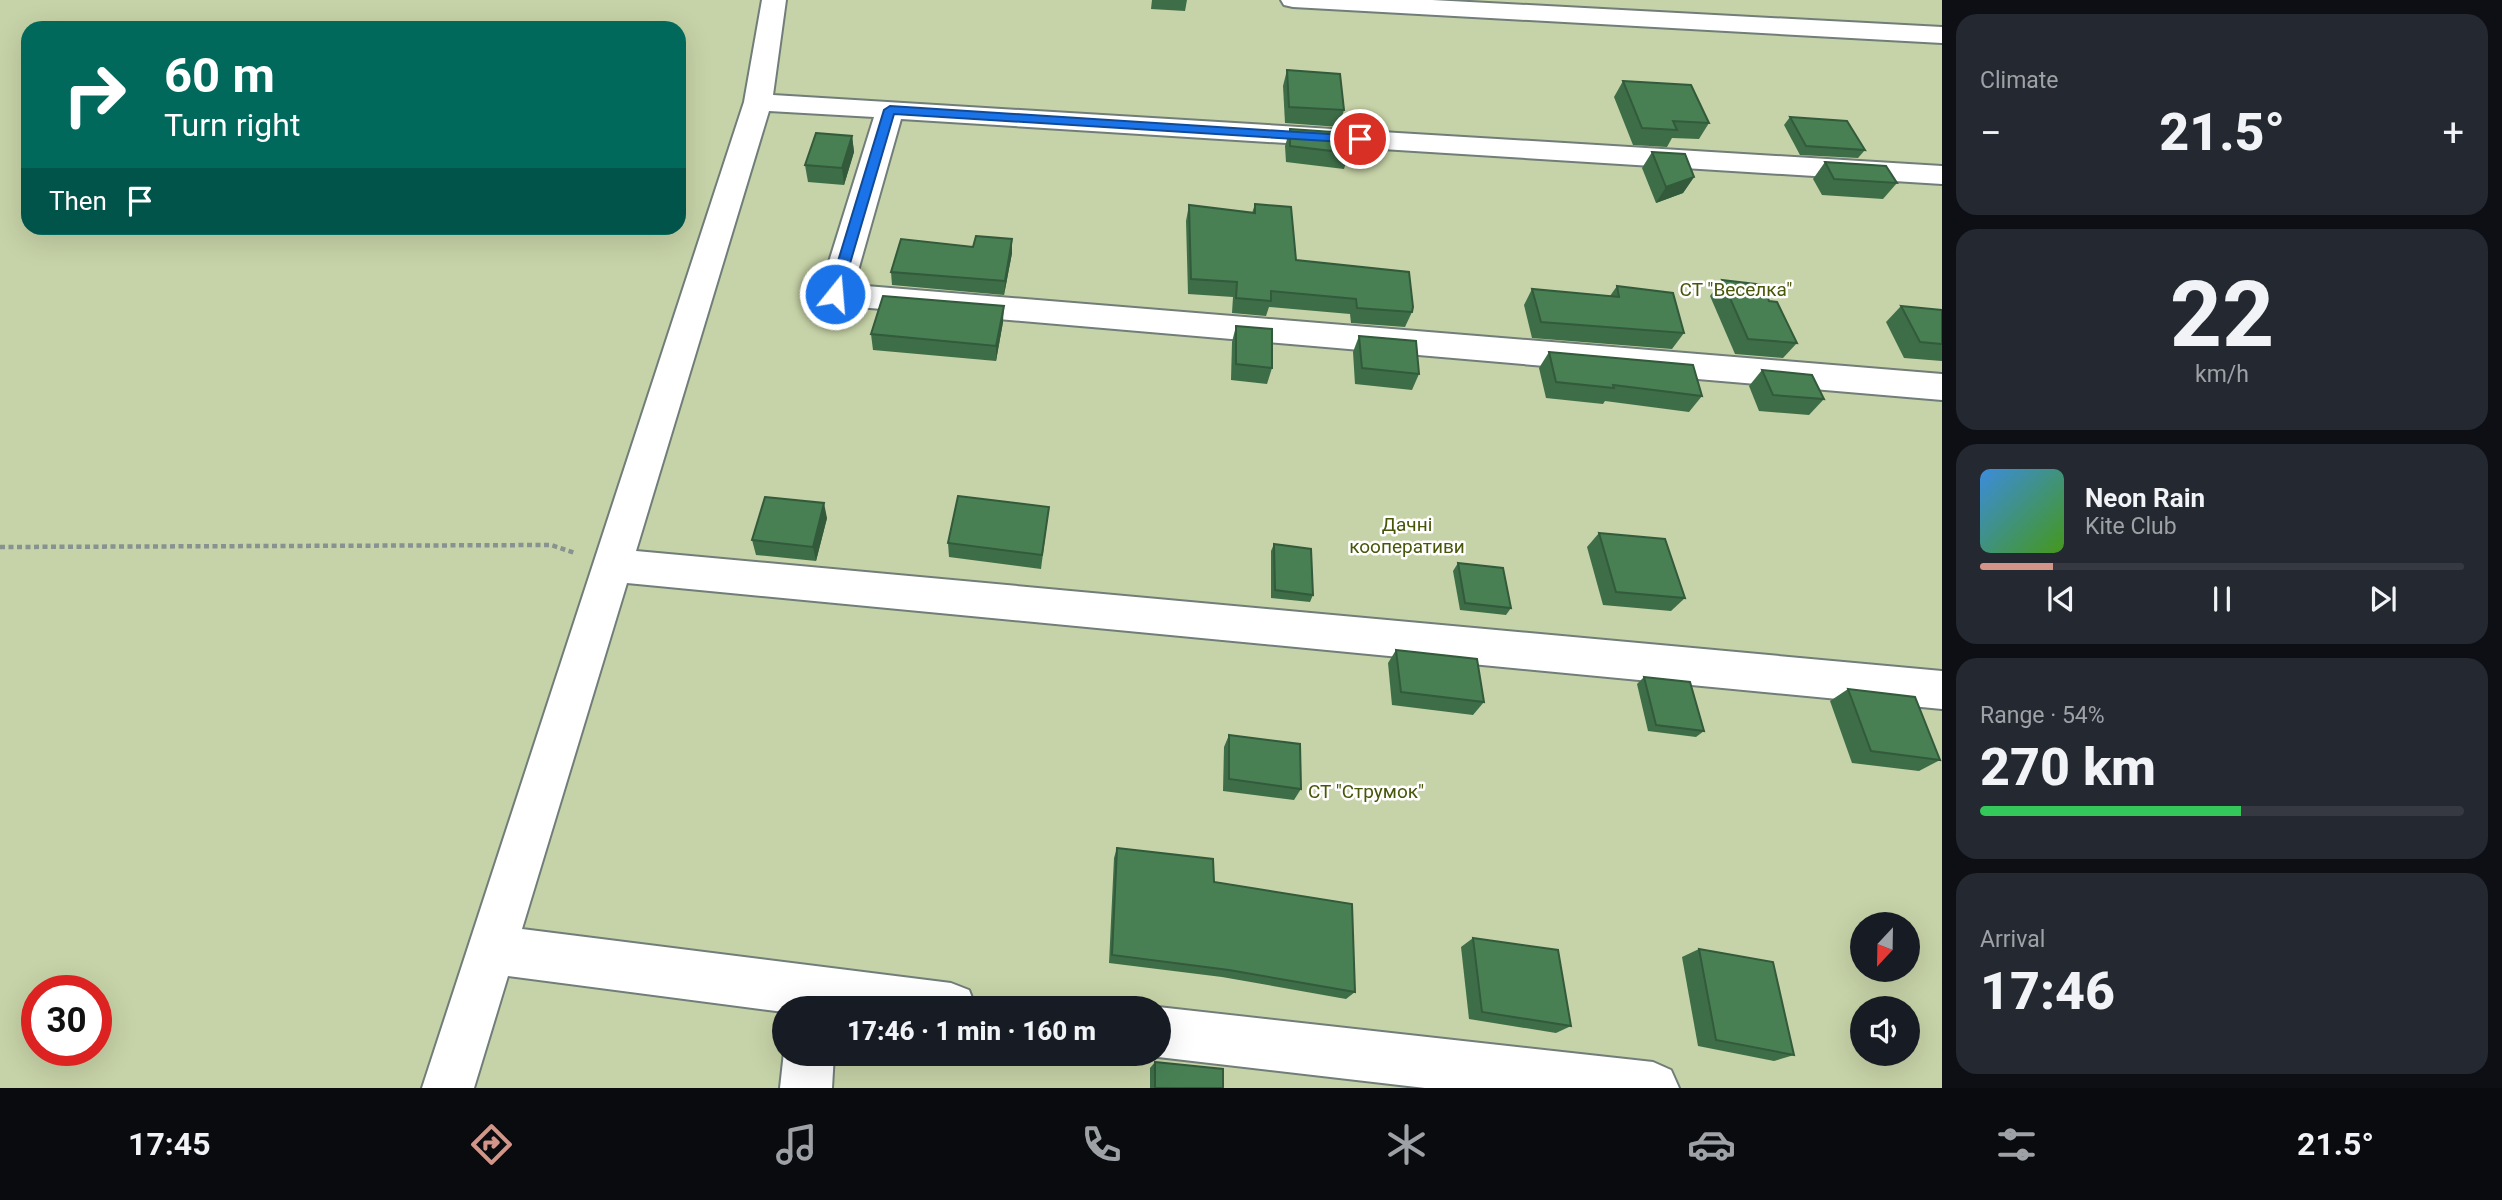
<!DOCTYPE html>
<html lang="en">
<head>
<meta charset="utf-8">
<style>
	:root { --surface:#171b24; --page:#242831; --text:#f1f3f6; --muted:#9ea1a6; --line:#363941; --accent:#d39588 }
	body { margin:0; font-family:Roboto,sans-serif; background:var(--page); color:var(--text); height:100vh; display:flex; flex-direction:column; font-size:26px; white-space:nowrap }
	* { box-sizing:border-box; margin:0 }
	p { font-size:23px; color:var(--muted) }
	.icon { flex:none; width:38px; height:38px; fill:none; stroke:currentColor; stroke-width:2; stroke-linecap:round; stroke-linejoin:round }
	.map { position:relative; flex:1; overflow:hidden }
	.drawer { display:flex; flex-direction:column; gap:14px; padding:14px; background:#0d0f14; width:560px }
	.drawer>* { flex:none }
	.hud { position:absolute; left:21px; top:21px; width:665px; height:214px; border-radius:21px; box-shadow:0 7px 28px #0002; background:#00695c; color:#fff; overflow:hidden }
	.needle { width:46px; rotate:202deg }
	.buttons { position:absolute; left:1850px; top:912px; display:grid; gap:14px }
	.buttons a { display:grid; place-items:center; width:70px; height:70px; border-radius:50%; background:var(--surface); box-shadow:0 7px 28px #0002; font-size:35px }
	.speed { position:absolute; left:21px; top:975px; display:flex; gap:14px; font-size:35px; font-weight:700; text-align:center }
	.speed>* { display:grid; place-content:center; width:91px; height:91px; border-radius:50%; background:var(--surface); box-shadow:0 7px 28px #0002; line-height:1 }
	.speed .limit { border:10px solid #d22; background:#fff; color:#111 }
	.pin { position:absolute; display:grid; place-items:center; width:60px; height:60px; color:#fff; margin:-30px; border:4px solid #fff; border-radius:50%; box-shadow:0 2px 7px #0007 }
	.me { position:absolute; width:77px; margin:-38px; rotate:17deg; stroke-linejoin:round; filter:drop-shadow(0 0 5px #0008) }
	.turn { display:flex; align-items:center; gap:24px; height:147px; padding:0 28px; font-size:32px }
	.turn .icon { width:91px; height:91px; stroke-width:2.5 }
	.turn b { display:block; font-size:49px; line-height:60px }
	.then { display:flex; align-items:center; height:66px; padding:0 28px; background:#0003; gap:14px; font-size:26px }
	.big { font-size:52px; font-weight:800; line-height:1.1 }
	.drawer .tile { flex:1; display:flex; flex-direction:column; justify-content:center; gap:10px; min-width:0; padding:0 24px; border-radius:21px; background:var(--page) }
	.drawer .dial { align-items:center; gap:0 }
	.dial b { font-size:91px; line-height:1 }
	.song { display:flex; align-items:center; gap:21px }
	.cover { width:84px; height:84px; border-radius:10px; background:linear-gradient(135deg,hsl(210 70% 55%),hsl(100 70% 35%)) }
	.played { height:7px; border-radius:4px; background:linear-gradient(90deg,var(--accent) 15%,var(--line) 15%) }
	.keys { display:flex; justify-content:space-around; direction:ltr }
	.heat { display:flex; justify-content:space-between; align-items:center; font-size:38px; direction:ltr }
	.charge { height:10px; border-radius:5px; background:linear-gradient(90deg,#34c759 54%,var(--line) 0) }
	.trip { position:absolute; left:772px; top:996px; width:399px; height:70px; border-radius:35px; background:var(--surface); box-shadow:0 7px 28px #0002; font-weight:800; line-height:70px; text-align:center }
	.menu { display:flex; height:112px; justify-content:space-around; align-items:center; background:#090b0e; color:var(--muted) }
	.menu .icon { width:49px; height:49px }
	.menu .active { color:var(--accent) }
	.menu b { font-size:32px; color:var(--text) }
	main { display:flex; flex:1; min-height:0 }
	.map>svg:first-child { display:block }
	.green { fill:#c6d2a7; fill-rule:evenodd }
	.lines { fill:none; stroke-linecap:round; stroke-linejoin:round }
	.minor-casing { stroke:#707d79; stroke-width:4 }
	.path { stroke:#889290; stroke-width:4.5; stroke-dasharray:5 3.5; stroke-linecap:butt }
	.minor { fill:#fff; fill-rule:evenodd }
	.wall { fill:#3e6e48 }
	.shaded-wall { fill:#325a3b }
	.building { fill:#488054; stroke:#325a3b; stroke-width:2 }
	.route { fill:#1a73e8; stroke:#114b97; stroke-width:2 }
	.labels { text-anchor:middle; stroke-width:5; stroke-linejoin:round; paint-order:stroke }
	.park-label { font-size:19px; fill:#48560a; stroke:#fff }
</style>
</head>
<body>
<main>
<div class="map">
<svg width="1942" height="1088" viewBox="0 0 1942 1088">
	<rect width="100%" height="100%" fill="#ddebe8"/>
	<!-- green -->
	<path class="green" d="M 0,0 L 1942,0 L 1942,1088 L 0,1088 ZM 28,28 L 679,28 L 679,228 L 28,228 ZM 1862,924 L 1908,924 L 1908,970 L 1862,970 ZM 37,990 L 96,990 L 96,1050 L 37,1050 ZM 784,1008 L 1158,1008 L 1158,1054 L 784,1054 ZM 1862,1008 L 1908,1008 L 1908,1054 L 1862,1054 Z"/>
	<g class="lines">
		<!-- minor casing -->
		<g class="minor-casing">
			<g id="minor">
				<path d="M 762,0 L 786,0 L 773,95 L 1942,166 L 1942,184 L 901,119 L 854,285 L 1942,374 L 1942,400 L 835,305 L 824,302 L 819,294 L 874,117 L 769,111 L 636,551 L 1942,671 L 1942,709 L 627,583 L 522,929 L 951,983 L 969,990 L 976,1008 L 784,1008 L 784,1012 L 508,976 L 474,1088 L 422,1088 L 744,102 Z"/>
				<path d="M 1281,0 L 1432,0 L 1942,27 L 1942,43 L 1293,7 L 1284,5 Z"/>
				<path d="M 1158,1007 L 1653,1062 L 1671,1070 L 1679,1088 L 1425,1088 L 1158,1057 L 1149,1054 L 1158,1054 L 1158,1008 L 1155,1008 Z"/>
				<path d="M 784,1052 L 834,1054 L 832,1088 L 780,1088 Z"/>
			</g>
		</g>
		<!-- path -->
		<path class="path" d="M 0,547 L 551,545 L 575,553"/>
		<!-- minor -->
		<use href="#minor" class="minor"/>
	</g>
	<!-- wall -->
	<g class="wall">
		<path d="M 1152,0 L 1187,0 L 1185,11 L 1151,9 Z"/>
		<path d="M 1287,70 L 1344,110 L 1339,127 L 1285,123 L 1283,86 Z"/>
		<path d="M 1623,81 L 1709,123 L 1699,139 L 1672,138 L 1667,147 L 1633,145 L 1614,97 Z"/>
		<path d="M 1790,117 L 1865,150 L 1858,158 L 1800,155 L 1784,125 Z"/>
		<path d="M 1290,129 L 1349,153 L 1344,169 L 1286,162 L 1285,146 Z"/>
		<path d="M 852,136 L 854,152 L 844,185 L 808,182 L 805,165 Z"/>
		<path d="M 1652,152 L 1694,177 L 1683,193 L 1656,203 L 1642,168 Z"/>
		<path d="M 1825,162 L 1897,183 L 1883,199 L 1822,195 L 1813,179 Z"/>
		<path d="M 1255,204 L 1296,260 L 1412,312 L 1405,327 L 1351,323 L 1350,314 L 1269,307 L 1266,316 L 1232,313 L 1233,297 L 1188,294 L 1186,221 L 1189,205 L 1252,213 Z"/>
		<path d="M 1012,239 L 1012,253 L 1004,295 L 892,285 L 891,272 L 973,247 Z"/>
		<path d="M 1722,280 L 1769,301 L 1797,343 L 1783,358 L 1735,354 L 1710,296 Z"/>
		<path d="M 1617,286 L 1684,333 L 1672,349 L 1532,338 L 1524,305 L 1532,289 L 1610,296 Z"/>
		<path d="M 1901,306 L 1942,310 L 1942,361 L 1904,358 L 1886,322 Z"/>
		<path d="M 1003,322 L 996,361 L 873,350 L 871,334 Z"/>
		<path d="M 1236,326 L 1272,368 L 1267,384 L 1231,380 L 1232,342 Z"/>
		<path d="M 1359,336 L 1419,374 L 1412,390 L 1355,384 L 1353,352 Z"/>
		<path d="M 1549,352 L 1702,396 L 1689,412 L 1605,401 L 1603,404 L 1546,398 L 1539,368 Z"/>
		<path d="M 1762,370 L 1824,399 L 1809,415 L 1759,411 L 1749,386 Z"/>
		<path d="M 1049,507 L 1041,569 L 949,557 L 948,543 Z"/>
		<path d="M 827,518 L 816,561 L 756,555 L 752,540 Z"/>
		<path d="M 1599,533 L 1685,598 L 1671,611 L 1603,605 L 1587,547 Z"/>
		<path d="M 1274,544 L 1313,595 L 1310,602 L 1271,598 L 1271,551 Z"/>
		<path d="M 1458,563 L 1511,608 L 1506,615 L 1460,610 L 1453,571 Z"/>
		<path d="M 1396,650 L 1484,702 L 1473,715 L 1392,705 L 1388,663 Z"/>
		<path d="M 1644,677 L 1704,731 L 1696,737 L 1648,731 L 1637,684 Z"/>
		<path d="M 1848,689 L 1940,760 L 1919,771 L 1852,763 L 1830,701 Z"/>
		<path d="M 1229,735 L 1301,789 L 1294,800 L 1223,791 L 1224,747 Z"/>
		<path d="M 1117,848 L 1214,882 L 1355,992 L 1346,999 L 1222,977 L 1109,963 L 1114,858 Z"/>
		<path d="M 1473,938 L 1571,1026 L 1556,1033 L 1469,1019 L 1461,947 Z"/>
		<path d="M 1699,949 L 1794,1055 L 1774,1061 L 1698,1046 L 1682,957 Z"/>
		<path d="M 1155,1062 L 1223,1088 L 1150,1088 L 1150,1068 Z"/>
	</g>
	<!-- shaded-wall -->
	<g class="shaded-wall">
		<path d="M 852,136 L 854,152 L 844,185 L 842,168 Z"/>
		<path d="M 1694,177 L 1683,193 L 1656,203 L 1666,187 Z"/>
		<path d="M 1012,239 L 1012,253 L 1004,295 L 1005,281 Z"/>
		<path d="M 1004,306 L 1003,322 L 996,361 L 996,346 Z"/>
		<path d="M 824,503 L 827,518 L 816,561 L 813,547 Z"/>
	</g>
	<!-- building -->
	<g class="building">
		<path d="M 1287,70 L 1340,74 L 1344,110 L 1289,107 Z"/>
		<path d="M 1623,81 L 1691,85 L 1709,123 L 1673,121 L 1677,130 L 1642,128 Z"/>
		<path d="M 1790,117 L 1847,121 L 1865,150 L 1806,146 Z"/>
		<path d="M 1290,129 L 1347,133 L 1349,153 L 1290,146 Z"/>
		<path d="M 816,133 L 852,136 L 842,168 L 805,165 Z"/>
		<path d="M 1652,152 L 1685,154 L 1694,177 L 1666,187 Z"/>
		<path d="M 1825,162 L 1886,166 L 1897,183 L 1834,179 Z"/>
		<path d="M 1255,204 L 1291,207 L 1296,260 L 1409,272 L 1413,307 L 1412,312 L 1357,308 L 1356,299 L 1271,291 L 1271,301 L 1236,298 L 1237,282 L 1191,279 L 1189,205 L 1255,213 Z"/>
		<path d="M 976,236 L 1012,239 L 1005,281 L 891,272 L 901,239 L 973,247 Z"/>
		<path d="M 1722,280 L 1764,285 L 1769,301 L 1777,302 L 1797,343 L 1748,339 Z"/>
		<path d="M 1617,286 L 1673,293 L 1684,333 L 1541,322 L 1532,289 L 1619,297 Z"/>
		<path d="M 883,296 L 1004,306 L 996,346 L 871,334 Z"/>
		<path d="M 1901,306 L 1942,310 L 1942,344 L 1920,342 Z"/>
		<path d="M 1236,326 L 1272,329 L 1272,368 L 1236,364 Z"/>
		<path d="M 1359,336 L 1416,341 L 1419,374 L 1362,368 Z"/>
		<path d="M 1549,352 L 1693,365 L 1702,396 L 1613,385 L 1614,388 L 1556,382 Z"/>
		<path d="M 1762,370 L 1812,375 L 1824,399 L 1773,395 Z"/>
		<path d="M 958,496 L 1049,507 L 1042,555 L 948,543 Z"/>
		<path d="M 765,497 L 824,503 L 813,547 L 752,540 Z"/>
		<path d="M 1599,533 L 1665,539 L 1685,598 L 1616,592 Z"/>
		<path d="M 1274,544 L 1311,549 L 1313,595 L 1275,590 Z"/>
		<path d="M 1458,563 L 1503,568 L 1511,608 L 1465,603 Z"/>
		<path d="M 1396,650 L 1477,659 L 1484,702 L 1401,692 Z"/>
		<path d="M 1644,677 L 1690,682 L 1704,731 L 1656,725 Z"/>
		<path d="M 1848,689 L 1915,697 L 1940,760 L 1871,751 Z"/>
		<path d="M 1229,735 L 1300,744 L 1301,789 L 1229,779 Z"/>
		<path d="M 1117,848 L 1213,859 L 1214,882 L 1352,904 L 1355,992 L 1229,970 L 1112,955 Z"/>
		<path d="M 1473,938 L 1558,950 L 1571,1026 L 1482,1012 Z"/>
		<path d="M 1699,949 L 1773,962 L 1794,1055 L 1716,1040 Z"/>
		<path d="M 1155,1062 L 1223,1069 L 1223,1088 L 1155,1088 Z"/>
	</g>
	<!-- route -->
	<path class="route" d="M 890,106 L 1360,136 L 1366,139 L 1360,143 L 894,114 L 841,294 L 839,298 L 830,298 L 828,294 L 884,110 Z"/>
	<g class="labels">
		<!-- park labels -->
		<g class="park-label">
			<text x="1736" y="296">СТ "Веселка"</text>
			<text x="1407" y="531">Дачні<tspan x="1407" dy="22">кооперативи</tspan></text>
			<text x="1366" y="798">СТ "Струмок"</text>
		</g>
	</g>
</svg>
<div class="buttons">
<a><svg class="needle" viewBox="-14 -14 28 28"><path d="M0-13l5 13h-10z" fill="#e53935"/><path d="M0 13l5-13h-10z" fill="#9ea1a6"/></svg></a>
<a><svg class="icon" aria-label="sound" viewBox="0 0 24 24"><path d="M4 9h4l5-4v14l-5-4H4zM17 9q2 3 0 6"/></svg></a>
</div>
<div class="speed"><div class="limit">30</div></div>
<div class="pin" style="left:1360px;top:139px;background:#d93025"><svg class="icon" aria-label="arrive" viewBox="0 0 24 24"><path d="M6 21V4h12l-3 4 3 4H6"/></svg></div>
<svg class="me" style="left:835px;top:294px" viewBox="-20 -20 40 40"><circle r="17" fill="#1a73e8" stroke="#fff" stroke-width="3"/><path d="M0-11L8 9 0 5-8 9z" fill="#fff"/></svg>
<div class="trip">17:46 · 1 min · 160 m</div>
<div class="hud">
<div class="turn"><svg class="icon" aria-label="right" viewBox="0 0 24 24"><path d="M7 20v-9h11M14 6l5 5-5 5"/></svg><div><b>60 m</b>Turn right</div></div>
<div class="then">Then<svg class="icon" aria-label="arrive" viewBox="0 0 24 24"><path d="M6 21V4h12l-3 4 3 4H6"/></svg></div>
</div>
</div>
<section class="drawer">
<div class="tile"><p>Climate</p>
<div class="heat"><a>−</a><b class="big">21.5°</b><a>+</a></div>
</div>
<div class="tile dial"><b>22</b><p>km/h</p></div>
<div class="tile">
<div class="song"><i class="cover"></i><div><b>Neon Rain</b><p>Kite Club</p></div></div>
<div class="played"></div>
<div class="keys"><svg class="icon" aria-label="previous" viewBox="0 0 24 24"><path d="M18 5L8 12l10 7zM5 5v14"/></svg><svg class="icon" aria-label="pause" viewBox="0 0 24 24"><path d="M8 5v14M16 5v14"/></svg><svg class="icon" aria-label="next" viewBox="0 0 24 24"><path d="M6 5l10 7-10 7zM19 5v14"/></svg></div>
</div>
<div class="tile"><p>Range · 54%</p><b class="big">270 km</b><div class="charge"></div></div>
<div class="tile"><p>Arrival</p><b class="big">17:46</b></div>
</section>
</main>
<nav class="menu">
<b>17:45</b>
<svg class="icon active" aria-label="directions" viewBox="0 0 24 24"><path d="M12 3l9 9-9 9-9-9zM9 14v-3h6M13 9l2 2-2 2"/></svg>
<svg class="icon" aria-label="music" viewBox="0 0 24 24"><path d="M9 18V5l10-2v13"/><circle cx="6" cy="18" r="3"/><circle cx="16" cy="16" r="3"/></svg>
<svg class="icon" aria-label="phone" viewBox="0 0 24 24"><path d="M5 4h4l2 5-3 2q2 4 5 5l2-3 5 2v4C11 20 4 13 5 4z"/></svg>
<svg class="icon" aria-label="climate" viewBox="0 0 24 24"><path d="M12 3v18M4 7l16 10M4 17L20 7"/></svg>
<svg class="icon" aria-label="car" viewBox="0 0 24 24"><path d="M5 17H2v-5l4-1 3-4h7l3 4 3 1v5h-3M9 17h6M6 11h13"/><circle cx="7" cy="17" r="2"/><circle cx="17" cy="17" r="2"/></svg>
<svg class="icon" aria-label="filters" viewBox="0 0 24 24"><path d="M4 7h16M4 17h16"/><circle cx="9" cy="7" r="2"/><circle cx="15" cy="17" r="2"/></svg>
<b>21.5°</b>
</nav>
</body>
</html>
